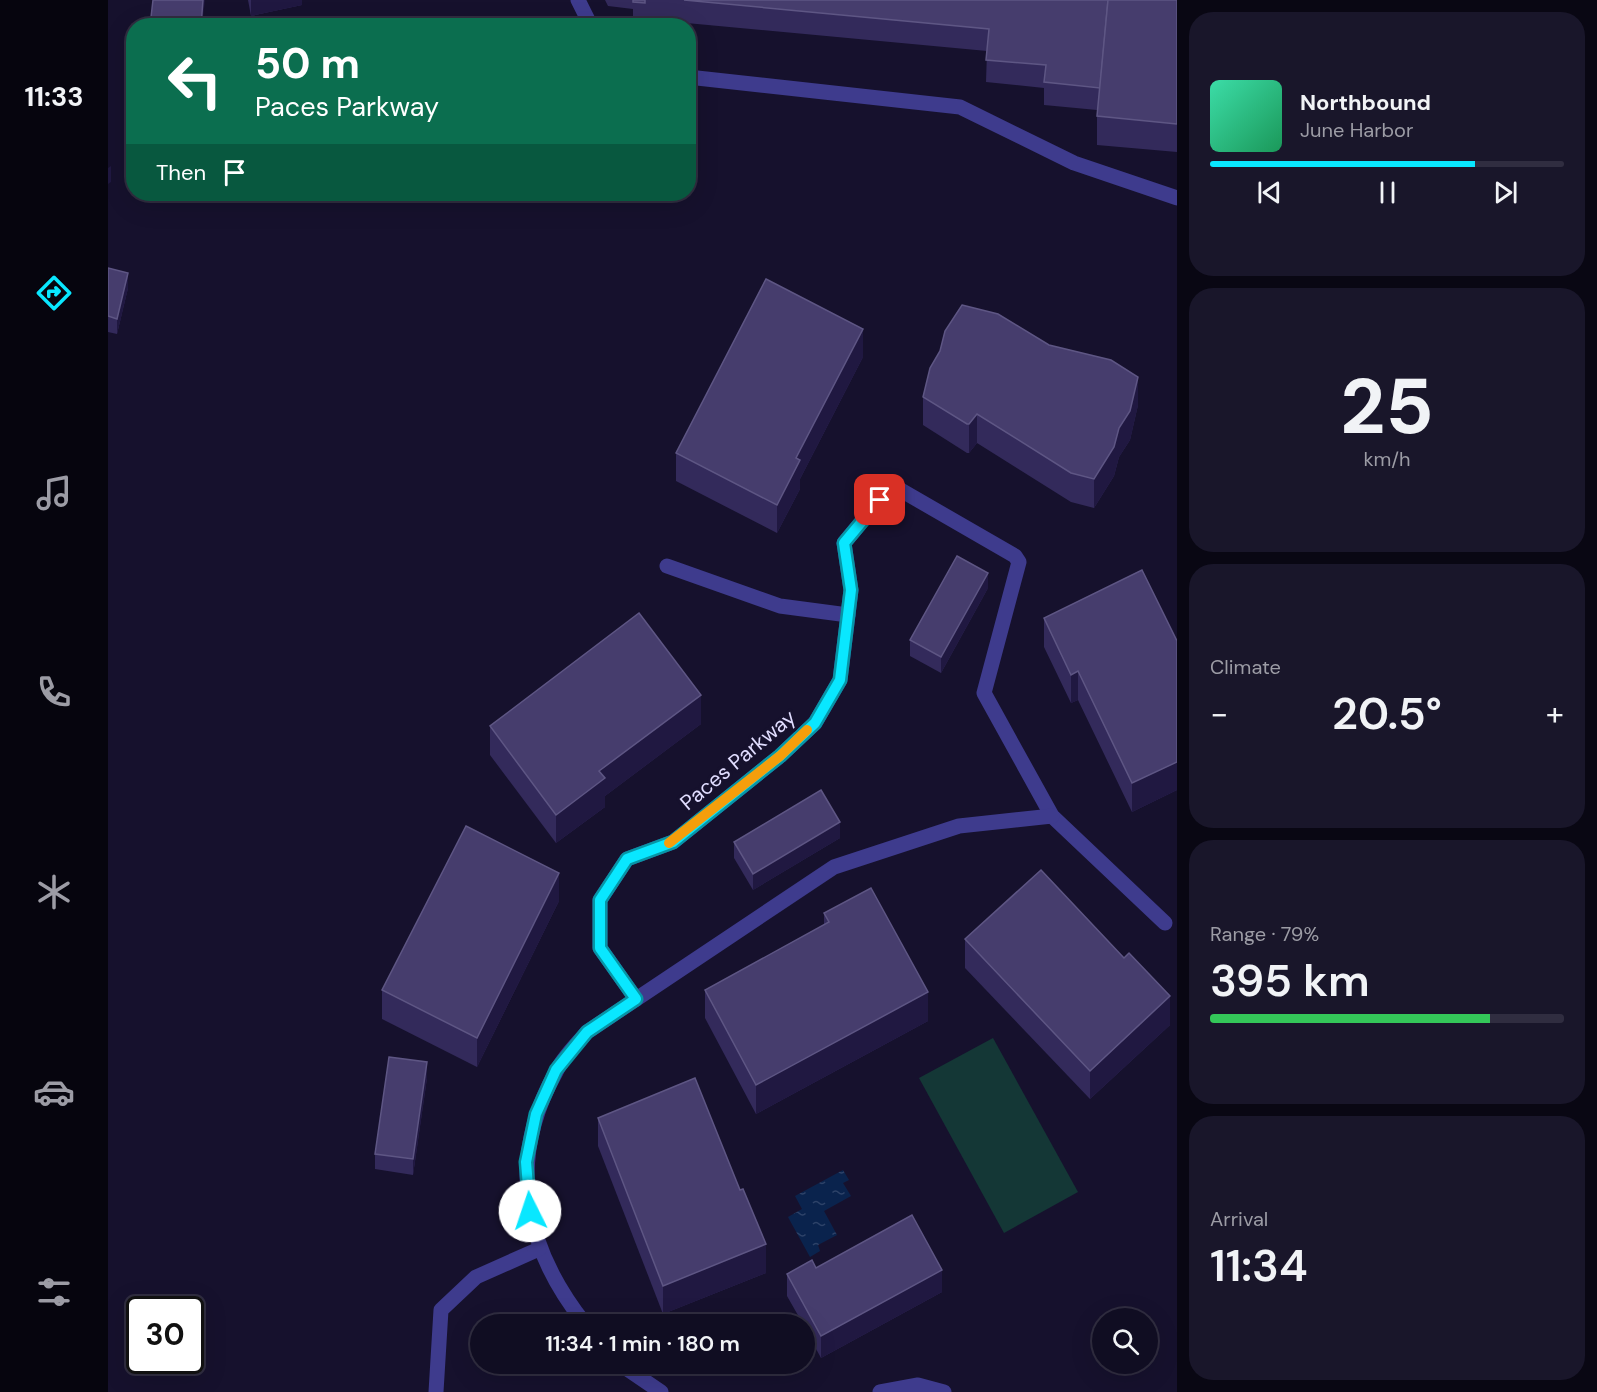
<!DOCTYPE html>
<html lang="en">
<head>
<meta charset="utf-8">
<style>
	:root { --surface:#100d22; --page:#19162a; --text:#f1f3f6; --muted:#9c9ca5; --line:#302d40; --accent:#09e7ff }
	body { margin:0; font-family:"DM Sans",sans-serif; background:var(--page); color:var(--text); height:100vh; display:flex; flex-direction:column; font-size:22px; white-space:nowrap }
	* { box-sizing:border-box; margin:0 }
	p { font-size:20px; color:var(--muted) }
	.icon { flex:none; width:33px; height:33px; fill:none; stroke:currentColor; stroke-width:2; stroke-linecap:round; stroke-linejoin:round }
	.map { position:relative; flex:1; overflow:hidden }
	.drawer { display:flex; flex-direction:column; gap:12px; padding:12px; background:#090713; width:420px }
	.drawer>* { flex:none }
	.hud { position:absolute; left:18px; top:18px; width:570px; height:183px; border-radius:24px; box-shadow:0 6px 24px #0002,0 0 0 2px var(--line); background:#0b6e4f; color:#fff; overflow:hidden }
	.buttons { position:absolute; left:984px; top:1308px; display:grid; gap:12px }
	.buttons a { display:grid; place-items:center; width:66px; height:66px; border-radius:50%; background:var(--surface); box-shadow:0 6px 24px #0002,0 0 0 2px var(--line); font-size:30px }
	.speed { position:absolute; left:18px; top:1296px; display:flex; gap:12px; font-size:30px; font-weight:700; text-align:center }
	.speed>* { display:grid; place-content:center; width:78px; height:78px; border-radius:50%; background:var(--surface); box-shadow:0 6px 24px #0002,0 0 0 2px var(--line); line-height:1 }
	.speed .limit { border:3px solid #111; border-radius:9px; background:#fff; color:#111 }
	.pin { position:absolute; display:grid; place-items:center; width:51px; height:51px; color:#fff; margin:-26px; border-radius:12px; box-shadow:0 3px 9px #0006 }
	.me { position:absolute; width:66px; margin:-33px; rotate:356deg; stroke-linejoin:round; filter:drop-shadow(0 0 4px #0008) }
	.turn { display:flex; align-items:center; gap:21px; height:126px; padding:0 30px; font-size:27px }
	.turn .icon { width:78px; height:78px; stroke-width:2.5 }
	.turn b { display:block; font-size:42px; line-height:51px }
	.then { display:flex; align-items:center; height:57px; padding:0 30px; background:#0003; gap:12px; font-size:22px }
	.big { font-size:45px; font-weight:600; line-height:1.1 }
	.drawer .card { flex:1; display:flex; flex-direction:column; justify-content:center; gap:9px; min-width:0; padding:0 21px; border-radius:24px; background:var(--page) }
	.drawer .dial { align-items:center; gap:0 }
	.dial b { font-size:78px; line-height:1 }
	.song { display:flex; align-items:center; gap:18px }
	.cover { width:72px; height:72px; border-radius:9px; background:linear-gradient(135deg,hsl(160 70% 55%),hsl(150 70% 35%)) }
	.played { height:6px; border-radius:3px; background:linear-gradient(90deg,var(--accent) 75%,var(--line) 75%) }
	.keys { display:flex; justify-content:space-around; direction:ltr }
	.heat { display:flex; justify-content:space-between; align-items:center; font-size:33px; direction:ltr }
	.charge { height:9px; border-radius:4px; background:linear-gradient(90deg,#34c759 79%,var(--line) 0) }
	.trip { position:absolute; left:362px; top:1314px; width:345px; height:60px; border-radius:30px; background:var(--surface); box-shadow:0 6px 24px #0002,0 0 0 2px var(--line); font-weight:600; line-height:60px; text-align:center }
	main { display:flex; flex:1; min-height:0 }
	.dock { display:flex; flex-direction:column; width:108px; justify-content:space-around; align-items:center; background:#06050e; color:var(--muted) }
	.dock .icon { width:42px; height:42px }
	.dock .active { color:var(--accent) }
	.dock b { font-size:27px; color:var(--text) }
	.map>svg:first-child { display:block }
	.park { fill:#143736 }
	.water { fill:url(#water-ripples) }
	.lines { fill:none; stroke-linecap:round; stroke-linejoin:round }
	.service { stroke:#3e3b8d; stroke-width:15 }
	.minor { stroke:#3e3b8d; stroke-width:15 }
	.wall { fill:#332a5b }
	.shaded-wall { fill:#201841 }
	.building { fill:#463d6d; stroke:#5e5684; stroke-width:1.5 }
	.route-casing { stroke:#0696a6; stroke-width:15 }
	.route { stroke:#09e7ff; stroke-width:10 }
	.slow { stroke:#f59e0b; stroke-width:10 }
	.labels { text-anchor:middle; stroke-width:6; stroke-linejoin:round; paint-order:stroke }
	.street-label { font-size:21px; fill:#e1ddff; stroke:#16112d }
</style>
</head>
<body>
<main>
<nav class="dock">
<b>11:33</b>
<svg class="icon active" aria-label="directions" viewBox="0 0 24 24"><path d="M12 3l9 9-9 9-9-9zM9 14v-3h6M13 9l2 2-2 2"/></svg>
<svg class="icon" aria-label="music" viewBox="0 0 24 24"><path d="M9 18V5l10-2v13"/><circle cx="6" cy="18" r="3"/><circle cx="16" cy="16" r="3"/></svg>
<svg class="icon" aria-label="phone" viewBox="0 0 24 24"><path d="M5 4h4l2 5-3 2q2 4 5 5l2-3 5 2v4C11 20 4 13 5 4z"/></svg>
<svg class="icon" aria-label="climate" viewBox="0 0 24 24"><path d="M12 3v18M4 7l16 10M4 17L20 7"/></svg>
<svg class="icon" aria-label="car" viewBox="0 0 24 24"><path d="M5 17H2v-5l4-1 3-4h7l3 4 3 1v5h-3M9 17h6M6 11h13"/><circle cx="7" cy="17" r="2"/><circle cx="17" cy="17" r="2"/></svg>
<svg class="icon" aria-label="filters" viewBox="0 0 24 24"><path d="M4 7h16M4 17h16"/><circle cx="9" cy="7" r="2"/><circle cx="15" cy="17" r="2"/></svg>
</nav>
<div class="map">
<svg width="1069" height="1392" viewBox="0 0 1069 1392">
	<defs>
		<pattern id="water-ripples" width="26" height="14" patternUnits="userSpaceOnUse" patternTransform="scale(1.5)"><rect width="26" height="14" fill="#0a234d"/><path d="M2 4q2-2 4 0t4 0M15 11q2-2 4 0t4 0" fill="none" stroke="#2d4268"/></pattern>
	</defs>
	<rect width="100%" height="100%" fill="#16112d"/>
	<!-- park -->
	<path class="park" d="M 885,1038 L 970,1192 L 896,1233 L 811,1078 Z"/>
	<!-- water -->
	<path class="water" d="M 735,1170 L 741,1180 L 735,1183 L 743,1196 L 716,1211 L 729,1235 L 710,1245 L 712,1251 L 702,1257 L 680,1217 L 694,1209 L 687,1196 Z"/>
	<g class="lines">
		<!-- service -->
		<g class="service">
			<path d="M 470,0 L 483,26"/>
			<path d="M 580,77 L 852,107 L 966,163 L 1069,198"/>
			<path d="M 559,566 L 672,606 L 740,615"/>
			<path d="M 772,1392 L 810,1385 L 836,1392"/>
		</g>
		<!-- minor -->
		<g class="minor">
			<path d="M 528,999 L 492,948 L 492,900 L 519,859 L 565,842 L 672,756 L 707,723 L 732,680 L 743,590 L 736,543 L 784,485 L 907,556 L 911,562 L 876,693 L 944,816 L 1057,923"/>
			<path d="M 477,1324 C 416,1247 398,1161 448,1072 C 455,1057 469,1044 479,1032 L 726,867 L 851,826 L 944,816"/>
			<path d="M 512,1364 L 553,1392"/>
			<path d="M 328,1392 L 333,1310 L 368,1277 L 431,1249"/>
		</g>
	</g>
	<!-- wall -->
	<g class="wall">
		<path d="M 140,0 L 194,0 L 194,5 L 143,16 Z"/>
		<path d="M 497,0 L 1069,0 L 1069,152 L 989,145 L 989,110 L 936,105 L 936,88 L 878,82 L 879,51 L 525,18 L 525,9 L 500,6 Z"/>
		<path d="M 0,268 L 20,288 L 9,334 L 0,332 Z"/>
		<path d="M 755,357 L 692,479 L 692,489 L 669,533 L 568,481 L 568,453 Z"/>
		<path d="M 815,397 L 1030,405 L 1022,440 L 1011,457 L 1006,476 L 986,508 L 963,502 L 869,443 L 861,453 L 859,453 L 815,425 Z"/>
		<path d="M 880,588 L 833,673 L 802,656 L 802,640 Z"/>
		<path d="M 936,618 L 1069,641 L 1069,790 L 1024,812 L 970,700 L 963,703 L 936,647 Z"/>
		<path d="M 593,724 L 497,796 L 497,807 L 448,843 L 382,755 L 382,726 Z"/>
		<path d="M 732,838 L 645,890 L 626,858 L 626,842 Z"/>
		<path d="M 451,901 L 369,1067 L 274,1019 L 274,990 Z"/>
		<path d="M 716,913 L 820,1021 L 648,1114 L 597,1018 L 597,990 L 716,925 Z"/>
		<path d="M 857,939 L 1062,1025 L 982,1099 L 857,968 Z"/>
		<path d="M 319,1078 L 305,1175 L 267,1169 L 267,1154 Z"/>
		<path d="M 490,1118 L 658,1273 L 555,1314 L 490,1146 Z"/>
		<path d="M 708,1268 L 834,1292 L 713,1358 L 696,1327 L 696,1324 L 695,1324 L 679,1296 L 679,1274 Z"/>
	</g>
	<!-- shaded-wall -->
	<g class="shaded-wall">
		<path d="M 95,0 L 97,0 L 94,26 L 93,26 Z"/>
		<path d="M 143,0 L 194,0 L 194,5 L 143,16 Z"/>
		<path d="M 3,166 L 3,182 L 0,184 L 0,168 Z"/>
		<path d="M 20,273 L 20,288 L 9,334 L 9,319 Z"/>
		<path d="M 755,329 L 755,357 L 692,479 L 692,489 L 669,533 L 669,505 L 688,458 Z"/>
		<path d="M 1030,377 L 1030,405 L 1022,440 L 1011,457 L 1006,476 L 986,508 L 986,479 Z"/>
		<path d="M 869,414 L 869,443 L 861,453 L 861,424 Z"/>
		<path d="M 880,573 L 880,588 L 833,673 L 833,657 Z"/>
		<path d="M 970,671 L 970,700 L 963,703 L 963,675 Z"/>
		<path d="M 593,695 L 593,724 L 497,796 L 497,807 L 448,843 L 448,815 L 491,771 Z"/>
		<path d="M 1069,762 L 1069,790 L 1024,812 L 1024,783 Z"/>
		<path d="M 732,822 L 732,838 L 645,890 L 645,874 Z"/>
		<path d="M 451,873 L 451,901 L 369,1067 L 369,1038 Z"/>
		<path d="M 820,992 L 820,1021 L 648,1114 L 648,1085 Z"/>
		<path d="M 1062,996 L 1062,1025 L 982,1099 L 982,1071 Z"/>
		<path d="M 319,1062 L 319,1078 L 305,1175 L 305,1159 Z"/>
		<path d="M 658,1244 L 658,1273 L 555,1314 L 555,1286 Z"/>
		<path d="M 834,1270 L 834,1292 L 713,1358 L 713,1336 Z"/>
	</g>
	<!-- building -->
	<g class="building">
		<path d="M 45,0 L 95,0 L 93,26 L 42,26 Z"/>
		<path d="M 525,0 L 537,0 L 537,3 L 525,2 Z"/>
		<path d="M 576,0 L 1000,0 L 992,88 L 936,82 L 938,65 L 878,60 L 881,29 Z"/>
		<path d="M 1000,0 L 1069,0 L 1069,124 L 989,116 Z"/>
		<path d="M 0,268 L 20,273 L 9,319 L 0,316 Z"/>
		<path d="M 658,279 L 755,329 L 688,458 L 692,460 L 669,505 L 568,453 Z"/>
		<path d="M 854,305 L 890,314 L 941,345 L 1003,360 L 1030,377 L 1022,411 L 1011,428 L 1006,447 L 986,479 L 963,473 L 869,414 L 861,424 L 859,424 L 815,397 L 822,368 L 832,351 L 837,331 Z"/>
		<path d="M 849,556 L 880,573 L 833,657 L 802,640 Z"/>
		<path d="M 1034,570 L 1069,641 L 1069,762 L 1024,783 L 970,671 L 963,675 L 936,618 Z"/>
		<path d="M 531,613 L 593,695 L 491,771 L 497,778 L 448,815 L 382,726 Z"/>
		<path d="M 713,790 L 732,822 L 645,874 L 626,842 Z"/>
		<path d="M 358,826 L 451,873 L 369,1038 L 274,990 Z"/>
		<path d="M 933,870 L 1016,958 L 1021,953 L 1062,996 L 982,1071 L 857,939 Z"/>
		<path d="M 763,888 L 820,992 L 648,1085 L 597,990 L 721,922 L 716,913 Z"/>
		<path d="M 281,1057 L 319,1062 L 305,1159 L 267,1154 Z"/>
		<path d="M 587,1078 L 632,1190 L 635,1189 L 658,1244 L 555,1286 L 490,1118 Z"/>
		<path d="M 804,1215 L 834,1270 L 713,1336 L 679,1274 L 704,1260 L 708,1268 Z"/>
	</g>
	<g class="lines">
		<!-- route casing -->
		<g class="route-casing">
			<path id="route" d="M 422,1211 L 418,1162 L 428,1114 L 448,1070 L 479,1032 L 528,999 L 492,948 L 492,900 L 519,859 L 565,842 L 672,756 L 707,723 L 732,680 L 743,590 L 736,543 L 772,500"/>
		</g>
		<!-- route -->
		<use href="#route" class="route"/>
		<!-- slow -->
		<path class="slow" d="M 561,843 L 672,756 L 699,730"/>
	</g>
	<g class="labels">
		<!-- street labels -->
		<g class="street-label">
			<text transform="translate(630 760) rotate(-40)" y="7">Paces Parkway</text>
		</g>
	</g>
</svg>
<div class="buttons">
<a><svg class="icon" aria-label="search" viewBox="0 0 24 24"><circle cx="10" cy="10" r="6"/><path d="M15 15l6 6"/></svg></a>
</div>
<div class="speed"><div class="limit">30</div></div>
<div class="pin" style="left:772px;top:500px;background:#d93025"><svg class="icon" aria-label="arrive" viewBox="0 0 24 24"><path d="M6 21V4h12l-3 4 3 4H6"/></svg></div>
<svg class="me" style="left:422px;top:1211px" viewBox="-20 -20 40 40"><circle r="19" fill="#fff"/><path d="M0-13L10 11 0 6-10 11z" fill="#09e7ff"/></svg>
<div class="trip">11:34 · 1 min · 180 m</div>
<div class="hud">
<div class="turn"><svg class="icon" aria-label="left" viewBox="0 0 24 24"><path d="M17 20v-9H6M10 6l-5 5 5 5"/></svg><div><b>50 m</b>Paces Parkway</div></div>
<div class="then">Then<svg class="icon" aria-label="arrive" viewBox="0 0 24 24"><path d="M6 21V4h12l-3 4 3 4H6"/></svg></div>
</div>
</div>
<section class="drawer">
<div class="card">
<div class="song"><i class="cover"></i><div><b>Northbound</b><p>June Harbor</p></div></div>
<div class="played"></div>
<div class="keys"><svg class="icon" aria-label="previous" viewBox="0 0 24 24"><path d="M18 5L8 12l10 7zM5 5v14"/></svg><svg class="icon" aria-label="pause" viewBox="0 0 24 24"><path d="M8 5v14M16 5v14"/></svg><svg class="icon" aria-label="next" viewBox="0 0 24 24"><path d="M6 5l10 7-10 7zM19 5v14"/></svg></div>
</div>
<div class="card dial"><b>25</b><p>km/h</p></div>
<div class="card"><p>Climate</p>
<div class="heat"><a>−</a><b class="big">20.5°</b><a>+</a></div>
</div>
<div class="card"><p>Range · 79%</p><b class="big">395 km</b><div class="charge"></div></div>
<div class="card"><p>Arrival</p><b class="big">11:34</b></div>
</section>
</main>
</body>
</html>
